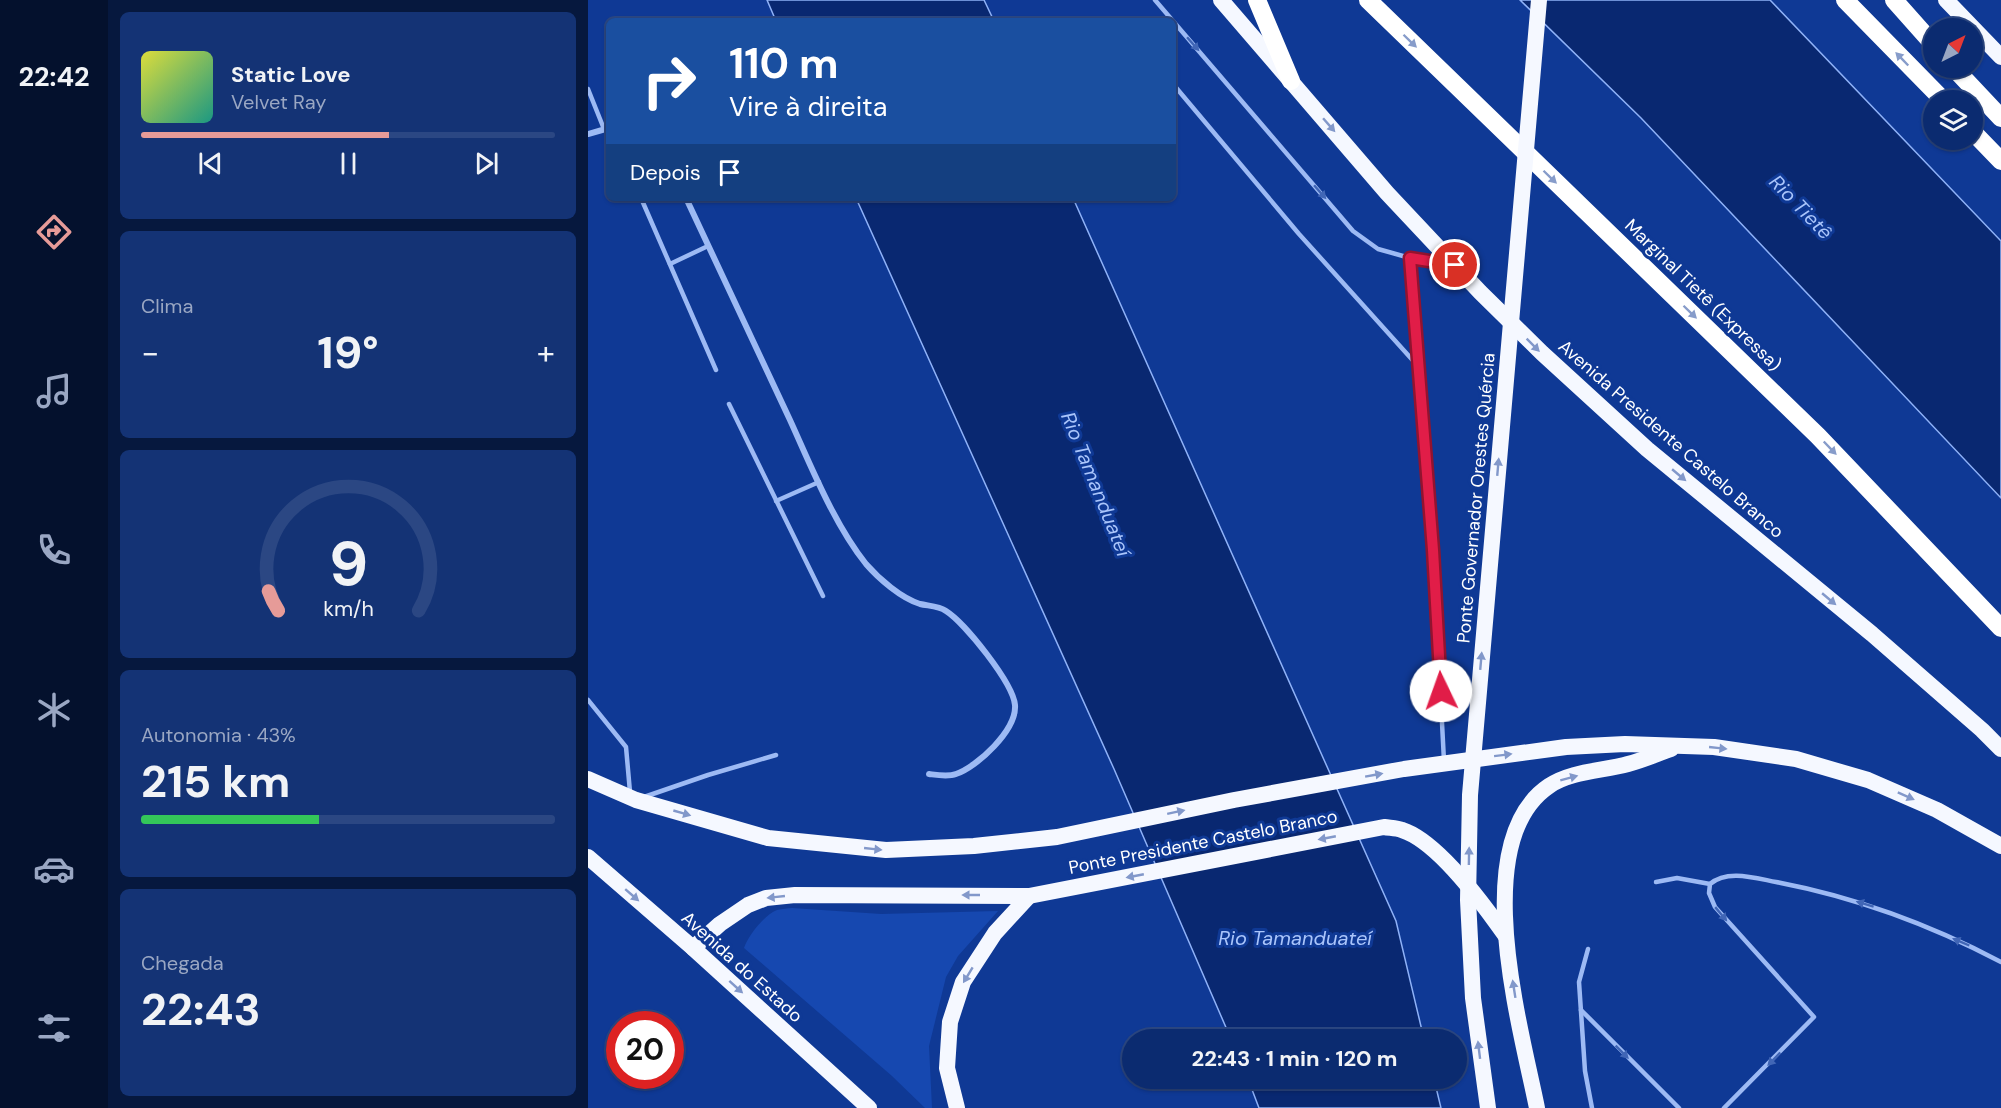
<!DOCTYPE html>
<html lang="pt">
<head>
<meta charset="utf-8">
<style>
	:root { --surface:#0b2b70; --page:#143375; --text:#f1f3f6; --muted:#9aa7c3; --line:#2b4783; --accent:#e69b98 }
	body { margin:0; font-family:"DM Sans",sans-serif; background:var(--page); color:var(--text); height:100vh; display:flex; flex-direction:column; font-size:22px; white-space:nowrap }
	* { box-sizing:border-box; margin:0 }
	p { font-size:20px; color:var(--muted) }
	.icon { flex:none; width:33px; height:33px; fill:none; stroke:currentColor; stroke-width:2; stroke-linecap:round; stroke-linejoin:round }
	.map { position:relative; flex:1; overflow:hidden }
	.sheet { display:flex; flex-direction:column; gap:12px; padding:12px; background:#06183e; width:480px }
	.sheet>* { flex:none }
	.top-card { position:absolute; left:18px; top:18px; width:570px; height:183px; border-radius:9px; box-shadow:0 2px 4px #0004,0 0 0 2px var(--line); background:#1a4fa0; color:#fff; overflow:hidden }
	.needle { width:39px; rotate:42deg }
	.tools { position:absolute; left:1335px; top:18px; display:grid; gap:12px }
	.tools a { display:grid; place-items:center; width:60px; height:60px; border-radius:50%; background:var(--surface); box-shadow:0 2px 4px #0004,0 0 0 2px var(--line); font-size:30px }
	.speed { position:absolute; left:18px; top:1011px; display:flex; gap:12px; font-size:30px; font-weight:700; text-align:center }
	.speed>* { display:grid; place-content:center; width:78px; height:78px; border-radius:50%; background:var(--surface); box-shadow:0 2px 4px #0004,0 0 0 2px var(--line); line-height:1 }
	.speed .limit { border:9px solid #d22; background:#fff; color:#111 }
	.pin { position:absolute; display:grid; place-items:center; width:51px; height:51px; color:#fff; margin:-26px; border:3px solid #fff; border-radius:50%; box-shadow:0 2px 6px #0007 }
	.me { position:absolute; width:66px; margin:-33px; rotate:357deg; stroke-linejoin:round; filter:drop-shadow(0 0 4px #0008) }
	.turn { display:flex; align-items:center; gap:21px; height:126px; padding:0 24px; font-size:27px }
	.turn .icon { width:78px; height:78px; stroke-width:2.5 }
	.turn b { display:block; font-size:42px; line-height:51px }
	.then { display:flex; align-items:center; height:57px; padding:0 24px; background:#0003; gap:12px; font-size:22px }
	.big { font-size:45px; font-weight:700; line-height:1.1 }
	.sheet .card { flex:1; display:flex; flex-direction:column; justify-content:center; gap:9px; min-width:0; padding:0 21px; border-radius:9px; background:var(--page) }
	.sheet .dial { align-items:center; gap:0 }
	.dial svg { height:156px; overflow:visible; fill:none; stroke:var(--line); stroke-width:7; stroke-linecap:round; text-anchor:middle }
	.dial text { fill:var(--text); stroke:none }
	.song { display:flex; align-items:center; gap:18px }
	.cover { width:72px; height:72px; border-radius:9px; background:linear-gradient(135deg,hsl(60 70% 55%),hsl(170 70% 35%)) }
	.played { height:6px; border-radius:3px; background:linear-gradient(90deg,var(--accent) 60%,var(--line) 60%) }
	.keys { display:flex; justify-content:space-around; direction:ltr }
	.heat { display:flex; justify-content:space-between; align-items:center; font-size:33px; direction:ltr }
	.charge { height:9px; border-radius:4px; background:linear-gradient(90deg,#34c759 43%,var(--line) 0) }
	.trip { position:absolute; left:534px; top:1029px; width:345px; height:60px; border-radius:30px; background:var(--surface); box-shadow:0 2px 4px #0004,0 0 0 2px var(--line); font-weight:700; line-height:60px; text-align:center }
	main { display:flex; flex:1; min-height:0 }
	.tab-bar { display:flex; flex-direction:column; width:108px; justify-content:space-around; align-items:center; background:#04112d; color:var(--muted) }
	.tab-bar .icon { width:42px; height:42px }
	.tab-bar .current { color:var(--accent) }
	.tab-bar b { font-size:27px; color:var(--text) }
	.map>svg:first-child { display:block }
	.green { fill:#1648b0 }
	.water { fill:#092871; stroke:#8fb2f8; stroke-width:1.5 }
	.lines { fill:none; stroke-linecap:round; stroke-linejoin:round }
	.service { stroke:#9dbaf4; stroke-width:4.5 }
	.minor { stroke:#9dbaf4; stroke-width:6 }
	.trunk { stroke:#f5f8ff; stroke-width:16 }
	.motorway { stroke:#fff; stroke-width:18 }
	.trunk-bridge { stroke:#f5f8ff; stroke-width:16 }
	.oneway { fill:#879cca }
	.oneway2 { fill:#4166b6 }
	.oneway3 { fill:#8298ca }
	.route-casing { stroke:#92132f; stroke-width:15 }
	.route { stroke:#e11d48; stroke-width:10 }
	.labels { text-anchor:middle; stroke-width:6; stroke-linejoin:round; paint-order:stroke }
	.street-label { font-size:18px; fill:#fff; stroke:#0f3995 }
	.water-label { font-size:20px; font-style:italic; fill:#aac5fb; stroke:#0f3995 }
</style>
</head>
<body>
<main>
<nav class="tab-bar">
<b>22:42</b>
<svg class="icon current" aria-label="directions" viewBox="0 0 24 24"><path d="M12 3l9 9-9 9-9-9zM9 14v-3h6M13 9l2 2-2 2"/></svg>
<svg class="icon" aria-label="music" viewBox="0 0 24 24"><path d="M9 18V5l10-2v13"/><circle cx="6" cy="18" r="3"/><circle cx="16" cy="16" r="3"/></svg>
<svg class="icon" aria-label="phone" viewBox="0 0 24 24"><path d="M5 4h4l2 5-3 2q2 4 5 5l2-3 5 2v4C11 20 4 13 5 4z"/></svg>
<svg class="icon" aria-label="climate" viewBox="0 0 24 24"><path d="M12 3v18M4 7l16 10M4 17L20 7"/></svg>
<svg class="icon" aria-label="car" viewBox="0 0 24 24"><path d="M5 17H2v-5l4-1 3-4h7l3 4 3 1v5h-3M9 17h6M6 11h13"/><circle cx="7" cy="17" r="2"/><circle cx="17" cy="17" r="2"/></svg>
<svg class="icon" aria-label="filters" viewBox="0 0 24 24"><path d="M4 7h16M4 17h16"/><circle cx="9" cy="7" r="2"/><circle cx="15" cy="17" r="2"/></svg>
</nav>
<section class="sheet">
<div class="card">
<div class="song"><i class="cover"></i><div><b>Static Love</b><p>Velvet Ray</p></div></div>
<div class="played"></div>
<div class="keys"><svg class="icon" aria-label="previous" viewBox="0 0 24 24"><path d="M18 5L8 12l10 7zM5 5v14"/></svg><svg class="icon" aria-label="pause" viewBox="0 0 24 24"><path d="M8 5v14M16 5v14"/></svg><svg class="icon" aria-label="next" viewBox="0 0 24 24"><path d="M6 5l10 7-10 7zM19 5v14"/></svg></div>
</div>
<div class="card"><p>Clima</p>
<div class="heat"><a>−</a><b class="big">19°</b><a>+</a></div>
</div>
<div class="card dial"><svg viewBox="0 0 100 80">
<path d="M14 69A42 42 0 1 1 86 69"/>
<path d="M14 69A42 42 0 0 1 9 59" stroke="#e69b98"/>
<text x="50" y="56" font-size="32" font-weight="700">9</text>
<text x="50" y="72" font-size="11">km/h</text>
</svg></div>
<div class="card"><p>Autonomia · 43%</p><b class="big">215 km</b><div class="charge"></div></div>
<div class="card"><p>Chegada</p><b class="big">22:43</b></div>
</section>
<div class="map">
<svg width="1413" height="1108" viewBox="0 0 1413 1108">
	<rect width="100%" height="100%" fill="#0f3995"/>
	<!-- green -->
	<path class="green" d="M 204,908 L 293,914 L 410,911 L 370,956 L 358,977 L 341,1046 L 344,1108 L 337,1108 L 304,1076 L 156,948 C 160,936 176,915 189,910 C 194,909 200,908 204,908 Z"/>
	<!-- water -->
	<g class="water">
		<path d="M 179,0 L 396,0 L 406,21 L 188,21 Z"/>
		<path d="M 932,0 L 1182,0 L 1413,241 L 1413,498 L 1053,118 Z"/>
		<path d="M 268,198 L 485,198 L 808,921 L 836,1039 L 643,1039 L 526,769 Z"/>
		<path d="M 660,1079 L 846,1079 L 853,1108 L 671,1108 Z"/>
	</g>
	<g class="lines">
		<!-- service -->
		<g class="service">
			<path d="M 567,0 L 765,231 L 790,249 L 822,258 L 859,263"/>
			<path d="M 585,84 L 711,234 L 829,365"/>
			<path d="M 0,89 L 16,129"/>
			<path d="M 53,198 L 128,370"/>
			<path d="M 822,258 L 845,551 L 856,761"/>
			<path d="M 82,264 L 120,246"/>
			<path d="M 141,404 L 235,596"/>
			<path d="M 188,501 L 231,482"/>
			<path d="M 0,700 L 38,747 L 42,792"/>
			<path d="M 56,797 L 120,775 L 188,755"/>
			<path d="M 1068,882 L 1089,878 L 1122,884"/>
			<path d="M 1000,949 L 991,982 L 997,1071 L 1004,1108"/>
			<path d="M 993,1010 L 1091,1108"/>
			<path d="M 1136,1108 L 1226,1017 L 1127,907 L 1121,893 L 1122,884 C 1139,869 1167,878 1188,882 C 1267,897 1341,924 1413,962"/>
		</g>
		<!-- minor -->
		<g class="minor">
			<path d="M 0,134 L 21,128"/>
			<path d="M 98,198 C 132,272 167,346 202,420 C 223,466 246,524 278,564 C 291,579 313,598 332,604 C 341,606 351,606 358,611 C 377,623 425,683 427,705 C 429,730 389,767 368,774 C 360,777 349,775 341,774"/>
		</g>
		<!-- trunk -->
		<g class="trunk">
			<path d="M 633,0 L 799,193 L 892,292 L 954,353 L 1059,449 L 1284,634 L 1394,730 L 1413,749"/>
			<path d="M 1358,0 L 1413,57"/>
			<path d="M 0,779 L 48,800 L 180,838 L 298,850 L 386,846 L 469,837 L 646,800 L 816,769 L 978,747 L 1037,744 L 1126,747 L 1208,759 L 1280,780 L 1349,810 L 1413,846"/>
			<path d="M 0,857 L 105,948 L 281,1108"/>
			<path d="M 105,948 L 132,924 L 160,905 L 178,898 L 207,895 L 441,896 L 796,827 C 802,828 809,828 814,830 C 849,841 896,905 917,935"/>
			<path d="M 369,1108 L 359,1068 L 362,1022 L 375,982 L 407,933 L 441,896"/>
			<path d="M 949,1108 C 933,1028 879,841 961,786 C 983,771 1015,771 1040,764 C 1055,760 1069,754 1083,749"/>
		</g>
		<!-- motorway -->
		<g class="motorway">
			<path d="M 669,0 L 703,81"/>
			<path d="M 780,0 L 1230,436 L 1413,628"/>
			<path d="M 1257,0 L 1355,100"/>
			<path d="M 1306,0 L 1346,45"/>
			<path d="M 1366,68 L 1413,118"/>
			<path d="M 1384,131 L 1413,161"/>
		</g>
		<!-- trunk-bridge -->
		<path class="trunk-bridge" d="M 900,1108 L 885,998 L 880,900 L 882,795 L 951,0"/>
	</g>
	<!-- one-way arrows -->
	<defs><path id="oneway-solid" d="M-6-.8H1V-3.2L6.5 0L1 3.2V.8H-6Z" transform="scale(1.5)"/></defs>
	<g class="oneway">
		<use href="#oneway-solid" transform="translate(822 41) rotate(44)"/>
		<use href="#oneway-solid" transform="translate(1314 59) rotate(-134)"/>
		<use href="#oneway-solid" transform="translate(962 177) rotate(44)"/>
		<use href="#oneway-solid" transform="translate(1102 312) rotate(44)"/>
		<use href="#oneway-solid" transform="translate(1242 448) rotate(46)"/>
	</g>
	<g class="oneway2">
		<use href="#oneway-solid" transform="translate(605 44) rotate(49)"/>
		<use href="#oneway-solid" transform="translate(732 192) rotate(49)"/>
		<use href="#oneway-solid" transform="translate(1277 904) rotate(-163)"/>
		<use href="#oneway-solid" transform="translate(1133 914) rotate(50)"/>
		<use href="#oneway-solid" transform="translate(1373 942) rotate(-157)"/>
		<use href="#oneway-solid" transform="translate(1034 1052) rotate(45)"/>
		<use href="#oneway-solid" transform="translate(1186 1059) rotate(134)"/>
	</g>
	<g class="oneway3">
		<use href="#oneway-solid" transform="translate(741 125) rotate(49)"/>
		<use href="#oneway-solid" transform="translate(945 345) rotate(45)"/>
		<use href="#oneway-solid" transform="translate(910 467) rotate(-85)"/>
		<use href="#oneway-solid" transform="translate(1091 475) rotate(40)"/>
		<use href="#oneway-solid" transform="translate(1241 599) rotate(40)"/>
		<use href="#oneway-solid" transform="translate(893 661) rotate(-85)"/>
		<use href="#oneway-solid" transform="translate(1130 748) rotate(6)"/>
		<use href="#oneway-solid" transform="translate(915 755) rotate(-7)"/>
		<use href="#oneway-solid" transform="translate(786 775) rotate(-10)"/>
		<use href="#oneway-solid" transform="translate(981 778) rotate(-15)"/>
		<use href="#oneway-solid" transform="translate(1318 796) rotate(24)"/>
		<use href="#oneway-solid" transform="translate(588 812) rotate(-12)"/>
		<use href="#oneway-solid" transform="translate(94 813) rotate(16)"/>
		<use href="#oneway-solid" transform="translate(739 838) rotate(169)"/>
		<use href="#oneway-solid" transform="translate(285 849) rotate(6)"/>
		<use href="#oneway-solid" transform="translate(881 856) rotate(-89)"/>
		<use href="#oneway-solid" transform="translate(547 876) rotate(169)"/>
		<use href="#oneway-solid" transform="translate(44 895) rotate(41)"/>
		<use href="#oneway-solid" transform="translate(383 895) rotate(-180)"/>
		<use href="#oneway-solid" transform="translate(188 897) rotate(174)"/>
		<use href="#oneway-solid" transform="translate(380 975) rotate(121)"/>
		<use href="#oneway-solid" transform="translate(148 987) rotate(42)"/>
		<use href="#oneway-solid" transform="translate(926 989) rotate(-99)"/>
		<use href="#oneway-solid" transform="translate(891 1050) rotate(-97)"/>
	</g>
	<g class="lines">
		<!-- route casing -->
		<g class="route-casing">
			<path id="route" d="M 853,691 L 845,550 L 822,258 L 867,265"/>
		</g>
		<!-- route -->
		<use href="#route" class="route"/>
	</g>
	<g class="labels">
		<!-- street labels -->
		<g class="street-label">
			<text transform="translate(1115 295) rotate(44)" y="6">Marginal Tietê (Expressa)</text>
			<text transform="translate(1083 439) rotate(41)" y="6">Avenida Presidente Castelo Branco</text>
			<text transform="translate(888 498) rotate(-85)" y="6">Ponte Governador Orestes Quércia</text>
			<text transform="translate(615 842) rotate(-11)" y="6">Ponte Presidente Castelo Branco</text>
			<text transform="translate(154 967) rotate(42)" y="6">Avenida do Estado</text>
		</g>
		<!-- water labels -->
		<g class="water-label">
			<text transform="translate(1213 207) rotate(46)" y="7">Rio Tietê</text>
			<text transform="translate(508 484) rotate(68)" y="7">Rio Tamanduateí</text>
			<text x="707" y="945">Rio Tamanduateí</text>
		</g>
	</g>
</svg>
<div class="tools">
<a><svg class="needle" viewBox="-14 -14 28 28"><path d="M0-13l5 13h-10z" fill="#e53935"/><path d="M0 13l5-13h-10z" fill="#9aa7c3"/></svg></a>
<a><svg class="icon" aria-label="layers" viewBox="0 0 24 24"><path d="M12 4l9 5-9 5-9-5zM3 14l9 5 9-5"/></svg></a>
</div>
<div class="speed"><div class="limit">20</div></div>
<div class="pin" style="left:867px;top:265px;background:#d93025"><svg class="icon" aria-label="arrive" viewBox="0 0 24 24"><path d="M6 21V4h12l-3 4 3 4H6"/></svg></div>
<svg class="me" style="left:853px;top:691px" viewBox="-20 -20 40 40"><circle r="19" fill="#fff"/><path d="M0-13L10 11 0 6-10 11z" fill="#e11d48"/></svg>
<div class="trip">22:43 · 1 min · 120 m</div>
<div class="top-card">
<div class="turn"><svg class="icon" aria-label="right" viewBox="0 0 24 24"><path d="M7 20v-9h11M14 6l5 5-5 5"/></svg><div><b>110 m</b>Vire à direita</div></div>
<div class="then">Depois<svg class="icon" aria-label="arrive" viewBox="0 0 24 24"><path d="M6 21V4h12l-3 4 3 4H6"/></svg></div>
</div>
</div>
</main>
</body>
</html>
